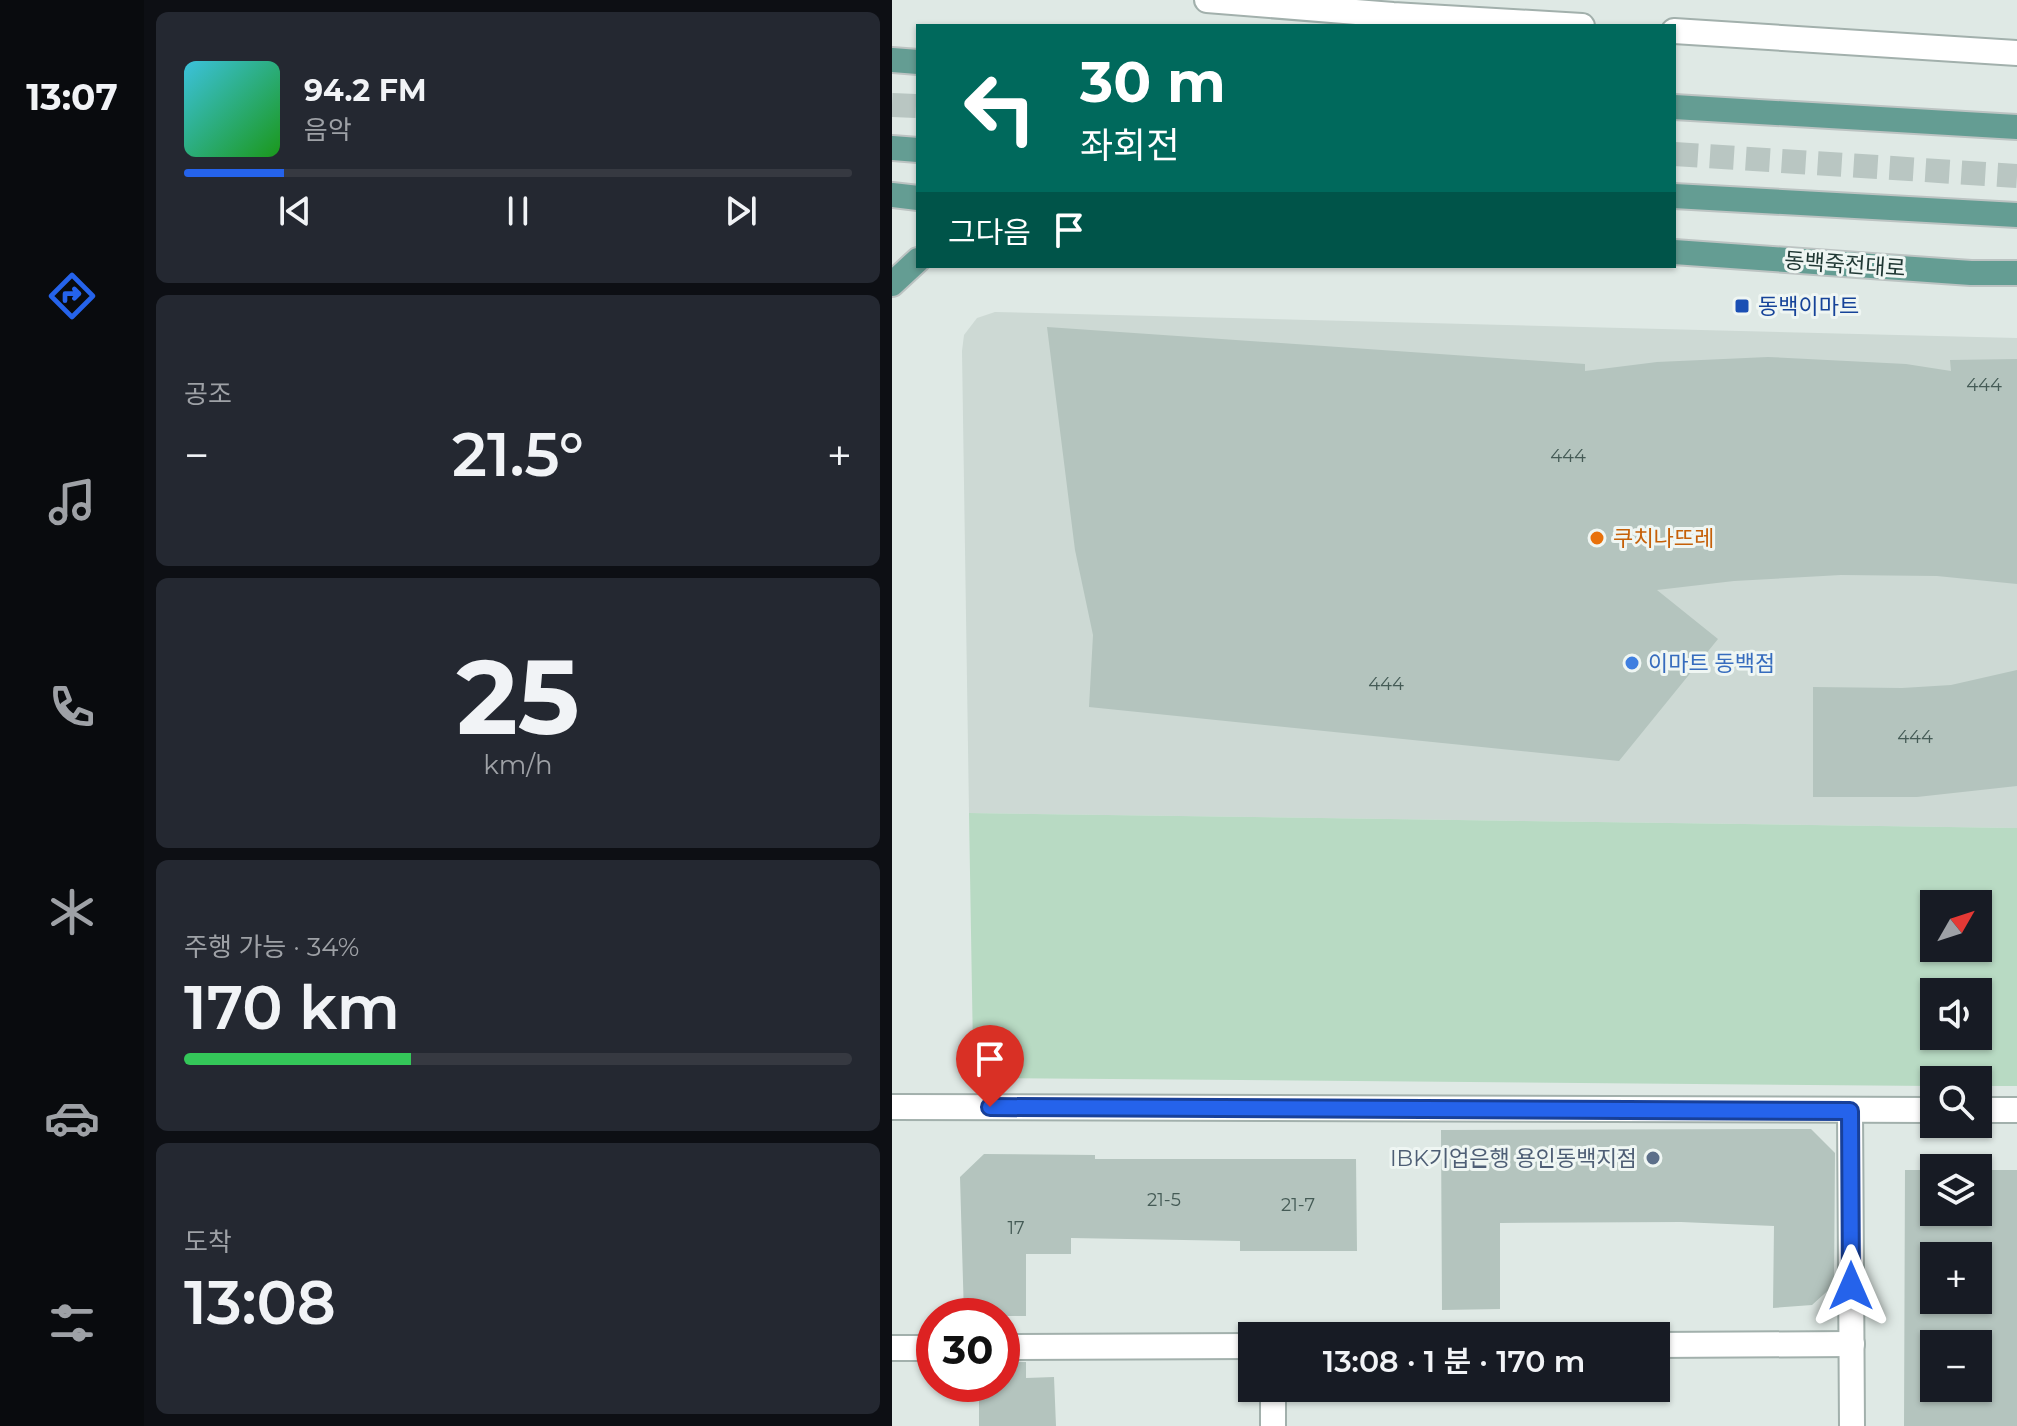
<!DOCTYPE html>
<html lang="ko">
<head>
<meta charset="utf-8">
<style>
	:root { --surface:#171b24; --page:#242831; --text:#f1f3f6; --muted:#9ea1a6; --line:#363941; --accent:#2563eb }
	body { margin:0; font-family:Montserrat,"Noto Sans KR",sans-serif; background:var(--page); color:var(--text); height:100vh; display:flex; flex-direction:column; font-size:30px; white-space:nowrap }
	* { box-sizing:border-box; margin:0 }
	p { font-size:26px; color:var(--muted) }
	.icon { flex:none; width:44px; height:44px; fill:none; stroke:currentColor; stroke-width:2; stroke-linecap:round; stroke-linejoin:round }
	.map { position:relative; flex:1; overflow:hidden }
	.side { display:flex; flex-direction:column; gap:12px; padding:12px; background:#0d0f14; width:748px }
	.side>* { flex:none }
	.guide { position:absolute; left:24px; top:24px; width:760px; height:244px; border-radius:0px; box-shadow:0 2px 6px #0004; background:#00695c; color:#fff; overflow:hidden }
	.needle { width:52px; rotate:51deg }
	.buttons { position:absolute; left:1028px; top:890px; display:grid; gap:16px }
	.buttons a { display:grid; place-items:center; width:72px; height:72px; border-radius:0px; background:var(--surface); box-shadow:0 2px 6px #0004; font-size:40px }
	.speed { position:absolute; left:24px; top:1298px; display:flex; gap:16px; font-size:40px; font-weight:700; text-align:center }
	.speed>* { display:grid; place-content:center; width:104px; height:104px; border-radius:50%; background:var(--surface); box-shadow:0 2px 6px #0004; line-height:1 }
	.speed .limit { border:12px solid #d22; background:#fff; color:#111 }
	.pin { position:absolute; display:grid; place-items:center; width:68px; height:68px; color:#fff; margin:-82px -34px; border-radius:50% 50% 50% 0; rotate:-45deg; box-shadow:0 0 8px #0007 }
	.pin .icon { rotate:45deg }
	.me { position:absolute; width:88px; margin:-44px; rotate:0deg; stroke-linejoin:round; filter:drop-shadow(0 0 6px #0008) }
	.turn { display:flex; align-items:center; gap:28px; height:168px; padding:0 32px; font-size:36px }
	.turn .icon { width:104px; height:104px; stroke-width:2.5 }
	.turn b { display:block; font-size:56px; line-height:68px }
	.then { display:flex; align-items:center; height:76px; padding:0 32px; background:#0003; gap:16px; font-size:30px }
	.big { font-size:60px; font-weight:600; line-height:1.1 }
	.side .widget { flex:1; display:flex; flex-direction:column; justify-content:center; gap:12px; min-width:0; padding:0 28px; border-radius:12px; background:var(--page) }
	.side .dial { align-items:center; gap:0 }
	.dial b { font-size:104px; line-height:1 }
	.song { display:flex; align-items:center; gap:24px }
	.cover { width:96px; height:96px; border-radius:12px; background:linear-gradient(135deg,hsl(190 70% 55%),hsl(120 70% 35%)) }
	.played { height:8px; border-radius:4px; background:linear-gradient(90deg,var(--accent) 15%,var(--line) 15%) }
	.keys { display:flex; justify-content:space-around; direction:ltr }
	.heat { display:flex; justify-content:space-between; align-items:center; font-size:44px; direction:ltr }
	.charge { height:12px; border-radius:6px; background:linear-gradient(90deg,#34c759 34%,var(--line) 0) }
	.trip { position:absolute; left:346px; top:1322px; width:432px; height:80px; border-radius:0px; background:var(--surface); box-shadow:0 2px 6px #0004; font-weight:600; line-height:80px; text-align:center }
	main { display:flex; flex:1; min-height:0 }
	.menu { display:flex; flex-direction:column; width:144px; justify-content:space-around; align-items:center; background:#090b0e; color:var(--muted) }
	.menu .icon { width:56px; height:56px }
	.menu .current { color:var(--accent) }
	.menu b { font-size:36px; color:var(--text) }
	.map>svg:first-child { display:block }
	.built { fill:#cdd9d4 }
	.green { fill:#b8dac3; fill-rule:evenodd }
	.building { fill:#b4c4be; fill-rule:evenodd }
	.lines { fill:none; stroke-linecap:round; stroke-linejoin:round }
	.major-tunnel { stroke:#b9c6c2; stroke-width:24; stroke-dasharray:24 12; stroke-linecap:butt }
	.minor-casing { stroke:#a2b0ac; stroke-width:28 }
	.major-casing { stroke:#bcc3c2; stroke-width:28 }
	.minor { stroke:#fff; stroke-width:24 }
	.major { stroke:#649d93; stroke-width:24 }
	.route-casing { stroke:#184099; stroke-width:20 }
	.route { stroke:#2563eb; stroke-width:14 }
	.transit-dot { fill:#1a4fb4; stroke:#eff6f3; stroke-width:3 }
	.food-dot { fill:#e8710a; stroke:#eff6f3; stroke-width:3 }
	.shop-dot { fill:#3f7fe0; stroke:#eff6f3; stroke-width:3 }
	.service-dot { fill:#5c6f8a; stroke:#eff6f3; stroke-width:3 }
	.labels { text-anchor:middle; stroke-width:6; stroke-linejoin:round; paint-order:stroke }
	.number-label { font-size:18px; fill:#455b56 }
	.street-label { font-size:22px; fill:#203834; stroke:#eff6f3 }
	.transit-label { font-size:22px; fill:#164399; stroke:#eff6f3; text-anchor:start }
	.food-label { font-size:22px; fill:#c56008; stroke:#eff6f3; text-anchor:start }
	.shop-label { font-size:22px; fill:#366cbe; stroke:#eff6f3; text-anchor:start }
	.service-label { font-size:22px; fill:#4e5e75; stroke:#eff6f3; text-anchor:end }
</style>
</head>
<body>
<main>
<nav class="menu">
<b>13:07</b>
<svg class="icon current" aria-label="directions" viewBox="0 0 24 24"><path d="M12 3l9 9-9 9-9-9zM9 14v-3h6M13 9l2 2-2 2"/></svg>
<svg class="icon" aria-label="music" viewBox="0 0 24 24"><path d="M9 18V5l10-2v13"/><circle cx="6" cy="18" r="3"/><circle cx="16" cy="16" r="3"/></svg>
<svg class="icon" aria-label="phone" viewBox="0 0 24 24"><path d="M5 4h4l2 5-3 2q2 4 5 5l2-3 5 2v4C11 20 4 13 5 4z"/></svg>
<svg class="icon" aria-label="climate" viewBox="0 0 24 24"><path d="M12 3v18M4 7l16 10M4 17L20 7"/></svg>
<svg class="icon" aria-label="car" viewBox="0 0 24 24"><path d="M5 17H2v-5l4-1 3-4h7l3 4 3 1v5h-3M9 17h6M6 11h13"/><circle cx="7" cy="17" r="2"/><circle cx="17" cy="17" r="2"/></svg>
<svg class="icon" aria-label="filters" viewBox="0 0 24 24"><path d="M4 7h16M4 17h16"/><circle cx="9" cy="7" r="2"/><circle cx="15" cy="17" r="2"/></svg>
</nav>
<section class="side">
<div class="widget">
<div class="song"><i class="cover"></i><div><b>94.2 FM</b><p>음악</p></div></div>
<div class="played"></div>
<div class="keys"><svg class="icon" aria-label="previous" viewBox="0 0 24 24"><path d="M18 5L8 12l10 7zM5 5v14"/></svg><svg class="icon" aria-label="pause" viewBox="0 0 24 24"><path d="M8 5v14M16 5v14"/></svg><svg class="icon" aria-label="next" viewBox="0 0 24 24"><path d="M6 5l10 7-10 7zM19 5v14"/></svg></div>
</div>
<div class="widget"><p>공조</p>
<div class="heat"><a>−</a><b class="big">21.5°</b><a>+</a></div>
</div>
<div class="widget dial"><b>25</b><p>km/h</p></div>
<div class="widget"><p>주행 가능 · 34%</p><b class="big">170 km</b><div class="charge"></div></div>
<div class="widget"><p>도착</p><b class="big">13:08</b></div>
</section>
<div class="map">
<svg width="1125" height="1426" viewBox="0 0 1125 1426">
	<rect width="100%" height="100%" fill="#dfe9e5"/>
	<!-- built -->
	<path class="built" d="M 103,312 L 1125,338 L 1125,828 L 77,813 L 70,351 L 72,335 L 85,318 Z"/>
	<!-- green -->
	<path class="green" d="M 77,813 L 1125,828 L 1125,1086 L 1086,1086 L 1086,1080 L 1042,1080 L 1042,1086 L 108,1078 C 92,1072 86,1067 81,1051 ZM 1042,904 L 1086,904 L 1086,948 L 1042,948 ZM 1086,992 L 1086,1036 L 1042,1036 L 1042,992 Z"/>
	<!-- building -->
	<g class="building">
		<path d="M 155,327 L 693,364 L 693,371 L 765,362 L 876,357 L 1014,364 L 1059,371 L 1058,360 L 1125,359 L 1125,584 L 1045,576 L 949,575 L 842,581 L 765,590 L 826,639 L 727,761 L 197,707 L 201,635 L 183,550 Z"/>
		<path d="M 1125,670 L 1125,786 L 1025,797 L 921,797 L 921,687 L 1010,688 L 1059,685 Z"/>
		<path d="M 919,1129 L 943,1153 L 942,1285 L 920,1305 L 881,1308 L 882,1226 L 789,1222 L 608,1223 L 608,1309 L 550,1310 L 549,1130 Z"/>
		<path d="M 92,1154 L 203,1155 L 203,1159 L 464,1159 L 465,1251 L 348,1251 L 348,1241 L 179,1238 L 179,1254 L 134,1254 L 134,1316 L 72,1316 L 68,1177 Z"/>
		<path d="M 1013,1170 L 1042,1170 L 1042,1212 L 1086,1212 L 1086,1170 L 1125,1170 L 1125,1426 L 1012,1426 ZM 1042,1256 L 1086,1256 L 1086,1300 L 1042,1300 ZM 1042,1344 L 1086,1344 L 1086,1388 L 1042,1388 Z"/>
		<path d="M 127,1362 L 134,1362 L 134,1378 L 162,1377 L 164,1426 L 87,1426 L 87,1397 L 102,1384 L 110,1384 L 110,1377 Z"/>
	</g>
	<g class="lines">
		<!-- major-tunnel -->
		<g class="major-tunnel">
			<path d="M 0,105 L 26,106"/>
			<path d="M 782,154 L 1125,176"/>
		</g>
		<!-- minor casing -->
		<g class="minor-casing">
			<g id="minor">
				<path d="M 315,0 L 501,15 L 690,26"/>
				<path d="M 782,31 L 1125,53"/>
				<path d="M 0,1107 L 1042,1110"/>
				<path d="M 1086,1110 L 1125,1110"/>
				<path d="M 958,1111 L 960,1426"/>
				<path d="M 764,1345 L 960,1344"/>
				<path d="M 110,1347 L 360,1346"/>
				<path d="M 0,1348 L 42,1348"/>
				<path d="M 381,1388 L 381,1426"/>
			</g>
		</g>
		<!-- major casing -->
		<g class="major-casing">
			<g id="major">
				<path d="M 0,60 L 26,62"/>
				<path d="M 782,107 L 1125,127"/>
				<path d="M 0,148 L 26,150"/>
				<path d="M 0,195 L 26,198"/>
				<path d="M 782,196 L 1125,215"/>
				<path d="M 782,252 L 1079,273 L 1125,273"/>
				<path d="M 0,284 L 26,260"/>
			</g>
		</g>
		<!-- minor -->
		<use href="#minor" class="minor"/>
		<!-- major -->
		<use href="#major" class="major"/>
	</g>
	<g class="lines">
		<!-- route casing -->
		<g class="route-casing">
			<path id="route" d="M 98,1107 L 958,1111 L 959,1286"/>
		</g>
		<!-- route -->
		<use href="#route" class="route"/>
	</g>
	<!-- markers -->
	<rect class="transit-dot" x="842" y="298" width="16" height="16" rx="4"/>
	<circle class="food-dot" cx="705" cy="538" r="8"/>
	<circle class="shop-dot" cx="740" cy="663" r="8"/>
	<circle class="service-dot" cx="761" cy="1158" r="8"/>
	<g class="labels">
		<!-- number labels -->
		<g class="number-label">
			<text x="1092" y="391">444</text>
			<text x="676" y="462">444</text>
			<text x="494" y="690">444</text>
			<text x="1023" y="743">444</text>
			<text x="272" y="1206">21-5</text>
			<text x="406" y="1211">21-7</text>
			<text x="124" y="1234">17</text>
		</g>
		<!-- street labels -->
		<g class="street-label">
			<text transform="translate(953 264) rotate(4)" y="8">동백죽전대로</text>
		</g>
		<!-- transit labels -->
		<g class="transit-label">
			<text x="866" y="314">동백이마트</text>
		</g>
		<!-- food labels -->
		<g class="food-label">
			<text x="721" y="546">쿠치나뜨레</text>
		</g>
		<!-- shop labels -->
		<g class="shop-label">
			<text x="756" y="671">이마트 동백점</text>
		</g>
		<!-- service labels -->
		<g class="service-label">
			<text x="745" y="1166">IBK기업은행 용인동백지점</text>
		</g>
	</g>
</svg>
<div class="buttons">
<a><svg class="needle" viewBox="-14 -14 28 28"><path d="M0-13l5 13h-10z" fill="#e53935"/><path d="M0 13l5-13h-10z" fill="#9ea1a6"/></svg></a>
<a><svg class="icon" aria-label="sound" viewBox="0 0 24 24"><path d="M4 9h4l5-4v14l-5-4H4zM17 9q2 3 0 6"/></svg></a>
<a><svg class="icon" aria-label="search" viewBox="0 0 24 24"><circle cx="10" cy="10" r="6"/><path d="M15 15l6 6"/></svg></a>
<a><svg class="icon" aria-label="layers" viewBox="0 0 24 24"><path d="M12 4l9 5-9 5-9-5zM3 14l9 5 9-5"/></svg></a>
<a>+</a>
<a>−</a>
</div>
<div class="speed"><div class="limit">30</div></div>
<div class="pin" style="left:98px;top:1107px;background:#d93025"><svg class="icon" aria-label="arrive" viewBox="0 0 24 24"><path d="M6 21V4h12l-3 4 3 4H6"/></svg></div>
<svg class="me" style="left:959px;top:1286px" viewBox="-20 -20 40 40"><path d="M0-17L14 15 0 8-14 15z" fill="#2563eb" stroke="#fff" stroke-width="4"/></svg>
<div class="trip">13:08 · 1 분 · 170 m</div>
<div class="guide">
<div class="turn"><svg class="icon" aria-label="left" viewBox="0 0 24 24"><path d="M17 20v-9H6M10 6l-5 5 5 5"/></svg><div><b>30 m</b>좌회전</div></div>
<div class="then">그다음<svg class="icon" aria-label="arrive" viewBox="0 0 24 24"><path d="M6 21V4h12l-3 4 3 4H6"/></svg></div>
</div>
</div>
</main>
</body>
</html>
